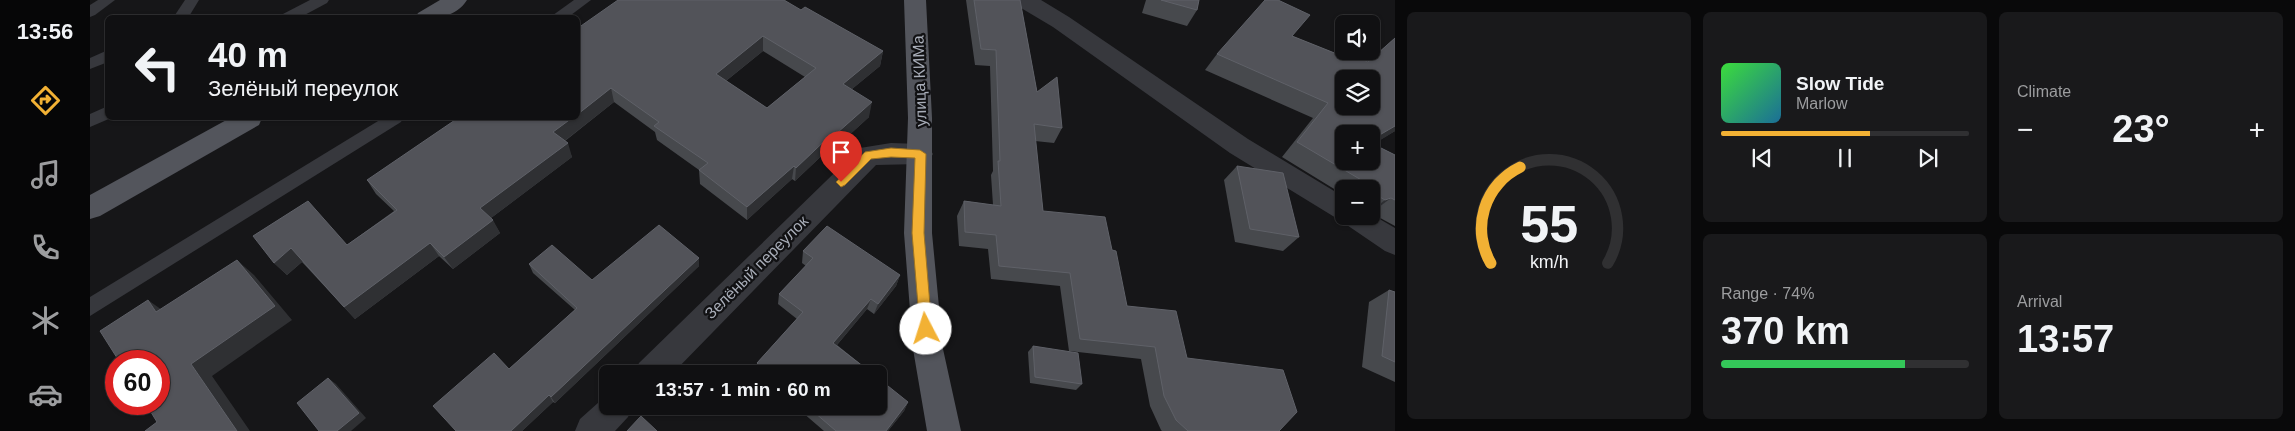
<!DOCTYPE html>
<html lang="en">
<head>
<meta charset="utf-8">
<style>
	:root { --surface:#101012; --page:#19191b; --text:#f1f3f6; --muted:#9c9d9f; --line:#303032; --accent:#f2b134 }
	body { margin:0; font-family:Helvetica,sans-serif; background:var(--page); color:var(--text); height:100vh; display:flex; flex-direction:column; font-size:19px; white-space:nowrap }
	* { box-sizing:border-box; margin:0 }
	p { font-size:16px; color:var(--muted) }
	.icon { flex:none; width:28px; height:28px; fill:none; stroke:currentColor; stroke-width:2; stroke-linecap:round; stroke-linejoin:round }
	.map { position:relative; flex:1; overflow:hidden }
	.side { display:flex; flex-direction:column; gap:12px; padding:12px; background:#09090a; width:900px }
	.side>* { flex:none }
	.banner { position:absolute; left:15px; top:15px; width:475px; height:105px; border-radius:8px; box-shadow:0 1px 4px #0004,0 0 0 1px var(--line); background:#101012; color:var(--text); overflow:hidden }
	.tools { position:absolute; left:1245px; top:15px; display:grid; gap:10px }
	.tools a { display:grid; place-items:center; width:45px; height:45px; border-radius:8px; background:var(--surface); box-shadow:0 1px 4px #0004,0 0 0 1px var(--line); font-size:25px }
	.speed { position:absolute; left:15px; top:350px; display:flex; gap:10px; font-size:25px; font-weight:700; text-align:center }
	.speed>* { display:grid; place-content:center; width:65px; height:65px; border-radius:50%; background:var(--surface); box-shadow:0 1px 4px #0004,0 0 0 1px var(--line); line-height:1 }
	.speed .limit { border:8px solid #d22; background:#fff; color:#111 }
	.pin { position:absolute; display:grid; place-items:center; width:42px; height:42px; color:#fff; margin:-51px -21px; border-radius:50% 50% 50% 0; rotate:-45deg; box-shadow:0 0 5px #0007 }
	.pin .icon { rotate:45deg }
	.me { position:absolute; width:55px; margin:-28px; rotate:355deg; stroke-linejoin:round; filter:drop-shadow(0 0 4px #0008) }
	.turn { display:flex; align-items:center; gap:18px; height:105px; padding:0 20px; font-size:22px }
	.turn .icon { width:65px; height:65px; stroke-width:2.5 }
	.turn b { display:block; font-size:35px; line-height:42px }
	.big { font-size:38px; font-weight:700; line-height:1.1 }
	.side .card { flex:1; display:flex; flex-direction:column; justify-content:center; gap:8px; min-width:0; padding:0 18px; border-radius:8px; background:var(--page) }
	.side .dial { align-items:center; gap:0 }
	.dial svg { height:130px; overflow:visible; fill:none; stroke:var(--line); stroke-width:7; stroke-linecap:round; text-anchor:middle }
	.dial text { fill:var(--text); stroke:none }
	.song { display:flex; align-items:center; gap:15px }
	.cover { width:60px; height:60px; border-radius:8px; background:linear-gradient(135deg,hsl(120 70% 55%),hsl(200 70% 35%)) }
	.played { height:5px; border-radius:2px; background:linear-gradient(90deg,var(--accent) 60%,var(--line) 60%) }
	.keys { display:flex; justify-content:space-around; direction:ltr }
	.heat { display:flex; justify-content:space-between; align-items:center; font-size:28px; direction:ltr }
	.charge { height:8px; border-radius:4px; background:linear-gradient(90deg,#34c759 74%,var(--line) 0) }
	.side .tiles { flex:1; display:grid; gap:12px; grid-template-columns:repeat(3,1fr) }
	.card:first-child { grid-row:span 2 }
	.trip { position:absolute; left:509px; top:365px; width:288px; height:50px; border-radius:8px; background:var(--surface); box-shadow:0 1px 4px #0004,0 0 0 1px var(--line); font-weight:700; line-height:50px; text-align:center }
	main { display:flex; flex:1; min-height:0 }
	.menu { display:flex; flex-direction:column; width:90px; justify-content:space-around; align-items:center; background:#060607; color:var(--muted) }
	.menu .icon { width:35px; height:35px }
	.menu .active { color:var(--accent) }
	.menu b { font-size:22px; color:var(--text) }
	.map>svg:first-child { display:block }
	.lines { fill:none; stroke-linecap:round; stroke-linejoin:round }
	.lane { fill:#37383d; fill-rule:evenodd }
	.street { fill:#37383d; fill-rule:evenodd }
	.primary { fill:#53555c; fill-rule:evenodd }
	.wall { fill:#47494d; fill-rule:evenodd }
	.shaded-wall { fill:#2f3033 }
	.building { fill:#525359; stroke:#5f6168; fill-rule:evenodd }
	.route { fill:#f2b134; stroke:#9d7322 }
	.labels { text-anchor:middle; stroke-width:4.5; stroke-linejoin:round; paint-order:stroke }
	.street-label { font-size:16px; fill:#a8adb8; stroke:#111113 }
</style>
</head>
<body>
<main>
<nav class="menu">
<b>13:56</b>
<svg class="icon active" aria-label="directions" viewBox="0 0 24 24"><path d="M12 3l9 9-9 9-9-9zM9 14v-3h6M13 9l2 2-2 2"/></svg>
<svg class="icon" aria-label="music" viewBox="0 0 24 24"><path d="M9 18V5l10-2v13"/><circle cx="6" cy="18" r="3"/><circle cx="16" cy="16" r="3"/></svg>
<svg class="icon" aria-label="phone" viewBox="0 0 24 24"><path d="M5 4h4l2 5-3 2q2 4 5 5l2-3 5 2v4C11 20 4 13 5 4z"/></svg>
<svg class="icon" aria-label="climate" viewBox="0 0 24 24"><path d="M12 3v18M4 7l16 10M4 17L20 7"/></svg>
<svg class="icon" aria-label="car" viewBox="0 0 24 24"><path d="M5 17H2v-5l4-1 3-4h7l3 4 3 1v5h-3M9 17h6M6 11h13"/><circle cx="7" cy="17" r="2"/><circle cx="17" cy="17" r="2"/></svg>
</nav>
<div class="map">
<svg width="1305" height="431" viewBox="0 0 1305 431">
	<rect width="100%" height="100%" fill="#161618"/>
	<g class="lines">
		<!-- lane -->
		<g class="lane">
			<path d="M 8,0 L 25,0 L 5,15 L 0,17 L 0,5 Z"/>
			<path d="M 95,0 L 109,0 L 98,18 L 83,18 Z"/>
			<path d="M 220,0 L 239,0 L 237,3 L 209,18 L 189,18 L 191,15 Z"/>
			<path d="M 484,0 L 501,0 L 477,18 L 459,18 Z"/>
			<path d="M 18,50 L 18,62 L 0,69 L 0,58 Z"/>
			<path d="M 18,106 L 18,118 L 21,118 L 0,127 L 0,114 Z"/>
			<path d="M 293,118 L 313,118 L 311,122 L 0,316 L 0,297 Z"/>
		</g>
		<!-- street -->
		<g class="street">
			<path d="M 923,0 L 951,0 L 979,17 L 1158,139 L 1254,197 L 1254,216 L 1281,216 L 1281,214 L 1305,228 L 1305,255 L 1295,251 L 1251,221 L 1140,153 L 963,27 L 926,5 Z"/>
			<path d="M 801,143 L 830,144 L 839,147 L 843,154 L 839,161 L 830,164 L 786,165 L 582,374 L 544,374 L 549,363 L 770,148 Z"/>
			<path d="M 518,394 L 518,406 L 543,406 L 538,417 L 525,431 L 485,431 L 490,419 Z"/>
		</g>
		<!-- primary -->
		<g class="primary">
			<path d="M 350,0 L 377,0 C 365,19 344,18 325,18 L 328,13 Z"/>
			<path d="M 814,0 L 836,0 L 842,118 L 842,233 L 853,349 L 871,431 L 837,431 L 823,349 L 814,233 L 818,118 Z"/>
			<path d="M 140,118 L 172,118 L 169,125 L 10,216 L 0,219 L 0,195 Z"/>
		</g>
	</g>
	<!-- wall -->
	<g class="wall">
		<path d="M 876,0 L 930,0 L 947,92 L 972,128 L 964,143 L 945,141 L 953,211 L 1022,250 L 1037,306 L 1097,358 L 1189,431 L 1072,431 L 1071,430 L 1060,406 L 1051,359 L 979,351 L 970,286 L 901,279 L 898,249 L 869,246 L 867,216 L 874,201 L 903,205 L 901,175 L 903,171 L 900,66 L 885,65 Z"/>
		<path d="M 1056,0 L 1109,0 L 1107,10 L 1097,26 L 1052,13 Z"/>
		<path d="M 711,10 L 793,51 L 790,66 L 762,89 L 779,117 L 745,148 L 742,146 L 705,181 L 702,179 L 657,220 L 610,184 L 609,170 L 567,140 L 565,132 L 524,102 L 475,141 L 482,157 L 401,218 L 410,233 L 363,269 L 349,256 L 265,319 L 212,262 L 197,275 L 184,263 L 257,245 L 304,211 L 286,194 L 277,180 L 488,118 L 488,28 ZM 673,51 L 715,77 L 677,108 L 636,81 Z"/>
		<path d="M 1202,36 L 1257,58 L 1278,62 L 1305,38 L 1305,131 L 1283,144 L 1305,155 L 1305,226 L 1281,213 L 1281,189 L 1254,189 L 1254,195 L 1192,157 L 1223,118 L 1115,70 L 1127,54 Z"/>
		<path d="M 1147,166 L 1209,237 L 1193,251 L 1145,242 L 1134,180 Z"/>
		<path d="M 713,251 L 810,275 L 806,286 L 784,314 L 777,309 L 747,345 L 783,374 L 668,374 L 666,372 L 667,363 L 707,319 L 688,304 L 689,294 L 716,266 L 712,263 Z"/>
		<path d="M 609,258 L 609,266 L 465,403 L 463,402 L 432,431 L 366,431 L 419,369 L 485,310 L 443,273 L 439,264 L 502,280 Z"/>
		<path d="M 1299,290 L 1305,292 L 1305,382 L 1272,367 L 1279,302 Z"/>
		<path d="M 943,346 L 992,384 L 986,390 L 940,383 L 938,352 Z"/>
		<path d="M 818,402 L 814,411 L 798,431 L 734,431 L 705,406 L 788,406 Z"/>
	</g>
	<!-- shaded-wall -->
	<g class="shaded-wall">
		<path d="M 673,36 L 673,51 L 627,88 L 626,74 Z"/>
		<path d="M 793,51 L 790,66 L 751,98 L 753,84 Z"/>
		<path d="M 521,88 L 524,102 L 468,146 L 463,132 L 482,118 L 488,118 L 488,114 Z"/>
		<path d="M 782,102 L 779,117 L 745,148 L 747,133 Z"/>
		<path d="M 1305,126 L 1305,131 L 1281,146 L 1281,140 Z"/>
		<path d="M 744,132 L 742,146 L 705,181 L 706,168 Z"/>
		<path d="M 478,143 L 482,157 L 397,221 L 390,208 Z"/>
		<path d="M 704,166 L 702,179 L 657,220 L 657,207 Z"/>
		<path d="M 1301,198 L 1281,213 L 1281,211 L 1295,200 Z"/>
		<path d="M 403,220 L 410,233 L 363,269 L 354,257 Z"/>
		<path d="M 340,243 L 349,256 L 265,319 L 254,307 Z"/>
		<path d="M 201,248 L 213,261 L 197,275 L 184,263 Z"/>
		<path d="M 609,258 L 609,266 L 465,403 L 461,397 Z"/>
		<path d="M 147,260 L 164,275 L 202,320 L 122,376 L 160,431 L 147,431 L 101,364 Z"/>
		<path d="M 810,275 L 806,286 L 784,314 L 788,304 Z"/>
		<path d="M 781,299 L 777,309 L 741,352 L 743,343 Z"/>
		<path d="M 58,300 L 79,315 L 66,312 Z"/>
		<path d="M 238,378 L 246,384 L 276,418 L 261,431 L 247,431 Z"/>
		<path d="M 459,395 L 463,402 L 432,431 L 421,431 Z"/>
		<path d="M 818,402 L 814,411 L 798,431 L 796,431 Z"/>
	</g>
	<!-- building -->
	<g class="building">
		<path d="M 528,0 L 694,0 L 711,10 L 715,7 L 793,51 L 753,84 L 782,102 L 747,133 L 744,132 L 706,168 L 704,166 L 657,207 L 609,170 L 618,163 L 564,126 L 569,122 L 521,88 L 488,114 L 488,28 ZM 673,36 L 726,68 L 677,108 L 626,74 Z"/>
		<path d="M 884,0 L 930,0 L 947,92 L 967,77 L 972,128 L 944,124 L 953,211 L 1015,217 L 1022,250 L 1026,251 L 1037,306 L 1086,311 L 1097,358 L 1193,370 L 1207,412 L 1189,431 L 1098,431 L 1086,420 L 1074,396 L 1065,347 L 990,339 L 980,273 L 909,266 L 906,235 L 875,232 L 874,201 L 911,206 L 908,161 L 910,161 L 906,50 L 891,49 Z"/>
		<path d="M 1071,0 L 1109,0 L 1107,10 Z"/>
		<path d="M 1175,0 L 1188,0 L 1220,15 L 1202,36 L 1257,58 L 1261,54 L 1278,62 L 1305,38 L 1305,126 L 1281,140 L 1281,134 L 1254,134 L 1254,161 L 1281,161 L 1281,143 L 1305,155 L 1305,200 L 1301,198 L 1295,200 L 1281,192 L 1281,189 L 1275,189 L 1274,188 L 1273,181 L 1207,142 L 1238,103 L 1127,54 ZM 1254,79 L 1281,79 L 1281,106 L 1254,106 Z"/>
		<path d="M 368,118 L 482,118 L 463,132 L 478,143 L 390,208 L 403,220 L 354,257 L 340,243 L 254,307 L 201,248 L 184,263 L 163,236 L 218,201 L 257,245 L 307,210 L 277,180 Z"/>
		<path d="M 1147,166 L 1193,173 L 1209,237 L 1160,229 Z"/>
		<path d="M 569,225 L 609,258 L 461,397 L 459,395 L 421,431 L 366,431 L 343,406 L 404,353 L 419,369 L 487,308 L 439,264 L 462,245 L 502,280 Z"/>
		<path d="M 737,226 L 810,275 L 788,304 L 781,299 L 743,343 L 783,374 L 679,374 L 667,363 L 713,312 L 689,294 L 723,258 L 713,251 Z"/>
		<path d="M 147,260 L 185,306 L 101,364 L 147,431 L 55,431 L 67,422 L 56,404 L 69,404 L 69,361 L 29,361 L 10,331 L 58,300 L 66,312 Z"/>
		<path d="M 1299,290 L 1305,292 L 1305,362 L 1292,356 Z"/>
		<path d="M 943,346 L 988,353 L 992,384 L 945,377 Z"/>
		<path d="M 238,378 L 269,413 L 247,431 L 229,431 L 207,403 Z"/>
		<path d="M 788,378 L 818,402 L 796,431 L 746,431 L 717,406 L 788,406 Z"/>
		<path d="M 551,416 L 567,431 L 537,431 Z"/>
	</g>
	<!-- route -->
	<path class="route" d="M 801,148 L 830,150 L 836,154 L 834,233 L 842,329 L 840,333 L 836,335 L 832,333 L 830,329 L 822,233 L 825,158 L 801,157 L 781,159 L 755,185 L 751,187 L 746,182 L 775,152 Z"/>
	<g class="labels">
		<!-- street labels -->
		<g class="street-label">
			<text transform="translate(829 81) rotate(-92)" y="6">улица КИМа</text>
			<text transform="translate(666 267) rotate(-45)" y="6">Зелёный переулок</text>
		</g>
	</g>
</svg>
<div class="tools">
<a><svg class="icon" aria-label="sound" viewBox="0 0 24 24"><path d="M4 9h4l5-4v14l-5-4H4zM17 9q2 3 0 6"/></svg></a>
<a><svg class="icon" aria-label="layers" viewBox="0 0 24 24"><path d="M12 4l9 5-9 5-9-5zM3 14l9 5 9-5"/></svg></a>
<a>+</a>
<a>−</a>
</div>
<div class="speed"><div class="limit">60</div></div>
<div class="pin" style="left:751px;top:182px;background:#d93025"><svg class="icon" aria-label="arrive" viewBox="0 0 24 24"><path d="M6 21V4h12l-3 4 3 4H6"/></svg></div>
<svg class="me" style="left:836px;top:329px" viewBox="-20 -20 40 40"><circle r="19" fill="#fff"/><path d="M0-13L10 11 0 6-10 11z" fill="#f2b134"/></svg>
<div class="trip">13:57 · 1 min · 60 m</div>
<div class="banner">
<div class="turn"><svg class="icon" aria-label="left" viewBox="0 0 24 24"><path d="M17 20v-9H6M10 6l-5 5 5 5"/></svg><div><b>40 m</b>Зелёный переулок</div></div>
</div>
</div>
<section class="side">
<div class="tiles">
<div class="card dial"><svg viewBox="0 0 100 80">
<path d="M14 69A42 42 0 1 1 86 69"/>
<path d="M14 69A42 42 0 0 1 32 10" stroke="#f2b134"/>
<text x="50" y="56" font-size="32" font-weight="700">55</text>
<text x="50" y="72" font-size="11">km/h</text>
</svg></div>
<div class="card">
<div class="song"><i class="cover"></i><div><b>Slow Tide</b><p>Marlow</p></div></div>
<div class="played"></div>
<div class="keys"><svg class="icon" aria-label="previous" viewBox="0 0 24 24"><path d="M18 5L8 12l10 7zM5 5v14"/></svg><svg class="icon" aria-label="pause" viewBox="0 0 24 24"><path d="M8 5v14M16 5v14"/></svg><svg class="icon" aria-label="next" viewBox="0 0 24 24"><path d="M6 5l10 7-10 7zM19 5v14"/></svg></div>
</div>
<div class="card"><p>Climate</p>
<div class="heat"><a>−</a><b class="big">23°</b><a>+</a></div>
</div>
<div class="card"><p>Range · 74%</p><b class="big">370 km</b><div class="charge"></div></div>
<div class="card"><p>Arrival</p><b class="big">13:57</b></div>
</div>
</section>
</main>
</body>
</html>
